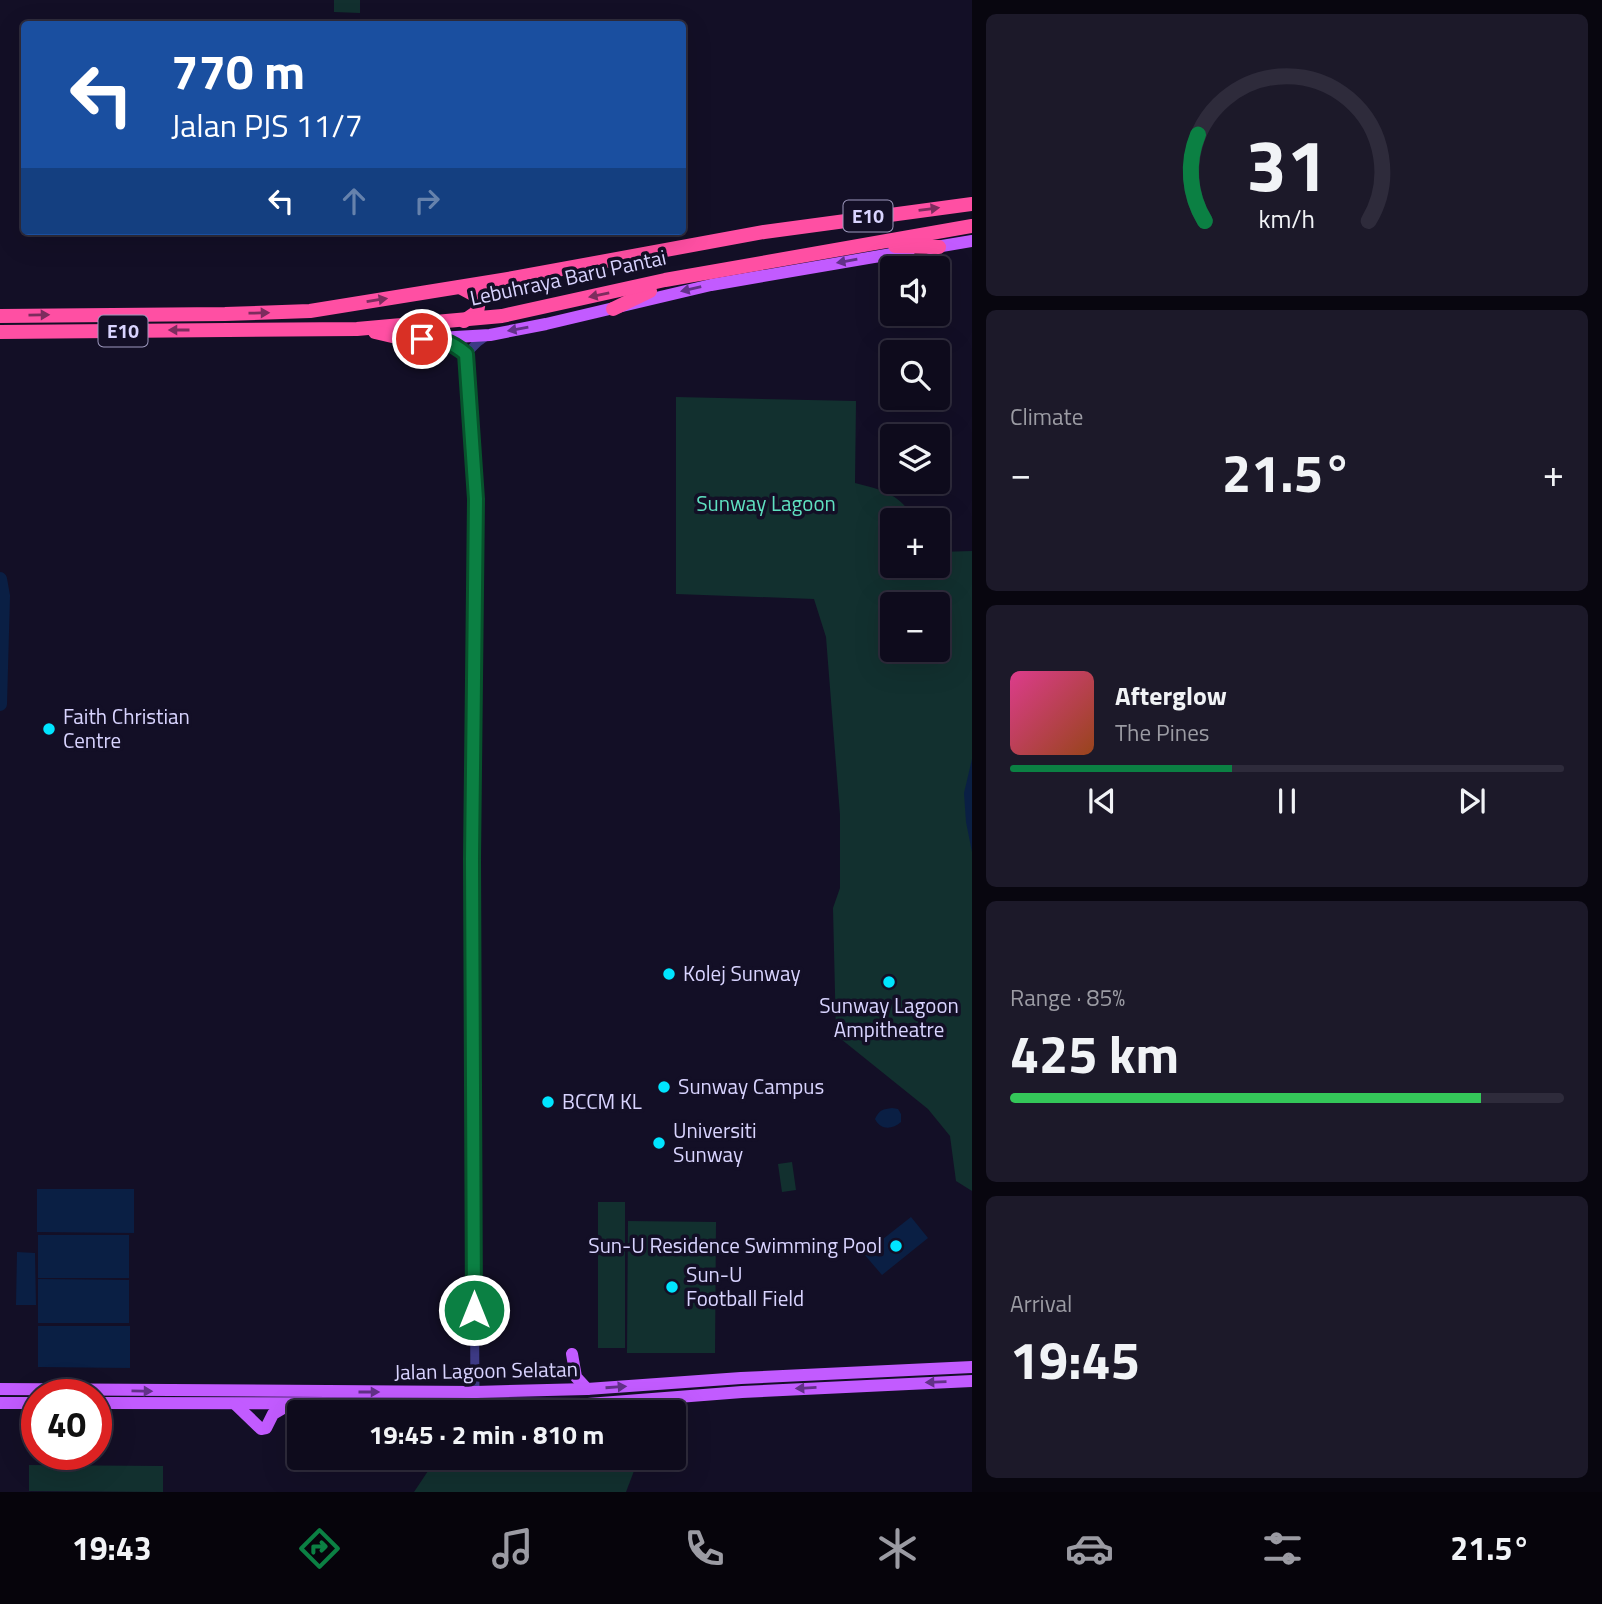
<!DOCTYPE html>
<html lang="en">
<head>
<meta charset="utf-8">
<style>
	:root { --surface:#0e0b1c; --page:#1c1929; --text:#f1f3f6; --muted:#9b9ba3; --line:#2e2b3b; --accent:#0b8043 }
	body { margin:0; font-family:"Titillium Web",sans-serif; background:var(--page); color:var(--text); height:100vh; display:flex; flex-direction:column; font-size:26px; white-space:nowrap }
	* { box-sizing:border-box; margin:0 }
	p { font-size:23px; color:var(--muted) }
	.icon { flex:none; width:38px; height:38px; fill:none; stroke:currentColor; stroke-width:2; stroke-linecap:round; stroke-linejoin:round }
	.map { position:relative; flex:1; overflow:hidden }
	.side { display:flex; flex-direction:column; gap:14px; padding:14px; background:#08060f; width:630px }
	.side>* { flex:none }
	.guide { position:absolute; left:21px; top:21px; width:665px; height:214px; border-radius:7px; box-shadow:0 7px 28px #0002,0 0 0 2px var(--line); background:#1a4fa0; color:#fff; overflow:hidden }
	.buttons { position:absolute; left:880px; top:256px; display:grid; gap:14px }
	.buttons a { display:grid; place-items:center; width:70px; height:70px; border-radius:7px; background:var(--surface); box-shadow:0 7px 28px #0002,0 0 0 2px var(--line); font-size:35px }
	.speed { position:absolute; left:21px; top:1379px; display:flex; gap:14px; font-size:35px; font-weight:700; text-align:center }
	.speed>* { display:grid; place-content:center; width:91px; height:91px; border-radius:50%; background:var(--surface); box-shadow:0 7px 28px #0002,0 0 0 2px var(--line); line-height:1 }
	.speed .limit { border:10px solid #d22; background:#fff; color:#111 }
	.pin { position:absolute; display:grid; place-items:center; width:60px; height:60px; color:#fff; margin:-30px; border:4px solid #fff; border-radius:50%; box-shadow:0 2px 7px #0007 }
	.me { position:absolute; width:77px; margin:-38px; rotate:0deg; stroke-linejoin:round; filter:drop-shadow(0 0 5px #0008) }
	.turn { display:flex; align-items:center; gap:24px; height:147px; padding:0 35px; font-size:32px }
	.turn .icon { width:91px; height:91px; stroke-width:2.5 }
	.turn b { display:block; font-size:49px; line-height:60px }
	.lanes { display:flex; align-items:center; height:66px; padding:0 35px; background:#0003; justify-content:center; gap:35px; direction:ltr }
	.lanes .off { opacity:.35 }
	.big { font-size:52px; font-weight:700; line-height:1.1 }
	.side .tile { flex:1; display:flex; flex-direction:column; justify-content:center; gap:10px; min-width:0; padding:0 24px; border-radius:10px; background:var(--page) }
	.side .dial { align-items:center; gap:0 }
	.dial svg { height:182px; overflow:visible; fill:none; stroke:var(--line); stroke-width:7; stroke-linecap:round; text-anchor:middle }
	.dial text { fill:var(--text); stroke:none }
	.song { display:flex; align-items:center; gap:21px }
	.cover { width:84px; height:84px; border-radius:10px; background:linear-gradient(135deg,hsl(330 70% 55%),hsl(20 70% 35%)) }
	.played { height:7px; border-radius:4px; background:linear-gradient(90deg,var(--accent) 40%,var(--line) 40%) }
	.keys { display:flex; justify-content:space-around; direction:ltr }
	.heat { display:flex; justify-content:space-between; align-items:center; font-size:38px; direction:ltr }
	.charge { height:10px; border-radius:5px; background:linear-gradient(90deg,#34c759 85%,var(--line) 0) }
	.trip { position:absolute; left:287px; top:1400px; width:399px; height:70px; border-radius:7px; background:var(--surface); box-shadow:0 7px 28px #0002,0 0 0 2px var(--line); font-weight:700; line-height:70px; text-align:center }
	.menu { display:flex; height:112px; justify-content:space-around; align-items:center; background:#06040b; color:var(--muted) }
	.menu .icon { width:49px; height:49px }
	.menu .active { color:var(--accent) }
	.menu b { font-size:32px; color:var(--text) }
	main { display:flex; flex:1; min-height:0 }
	.map>svg:first-child { display:block }
	.green { fill:#12302f; fill-rule:evenodd }
	.water { fill:#0a1f44 }
	.lines { fill:none; stroke-linecap:round; stroke-linejoin:round }
	.river { stroke:#0a1f44; stroke-width:14 }
	.minor { stroke:#3d3a85; stroke-width:9 }
	.major { stroke:#c25bff; stroke-width:12 }
	.highway { stroke:#ff4fa3; stroke-width:14 }
	.oneway { fill:#7d2c5e }
	.oneway2 { fill:#623188 }
	.route-casing { stroke:#07532c; stroke-width:18 }
	.route { stroke:#0b8043; stroke-width:12 }
	.poi-dot { fill:#00e5ff; stroke:#130f26; stroke-width:2.5 }
	.labels { text-anchor:middle; stroke-width:7; stroke-linejoin:round; paint-order:stroke }
	.shield { fill:#130f26; stroke:#9e99be; stroke-width:2 }
	.shield-label { font-size:19px; font-weight:bold; fill:#d9d4ff }
	.street-label { font-size:21px; fill:#d9d4ff; stroke:#130f26 }
	.park-label { font-size:21px; fill:#5fe0c0; stroke:#130f26 }
	.poi-label { font-size:21px; fill:#d9d4ff; stroke:#130f26; text-anchor:start }
</style>
</head>
<body>
<main>
<div class="map">
<svg width="972" height="1492" viewBox="0 0 972 1492">
	<rect width="100%" height="100%" fill="#130f26"/>
	<!-- green -->
	<g class="green">
		<path d="M 334,0 L 360,0 L 360,13 L 334,12 Z"/>
		<path d="M 676,397 L 856,401 L 855,483 C 879,489 903,494 913,520 L 892,520 L 892,565 L 938,565 L 938,552 L 972,551 L 972,1191 L 956,1181 L 950,1136 L 928,1109 L 836,1035 L 833,908 L 840,888 L 840,815 L 826,637 L 814,599 L 676,594 ZM 892,604 L 938,604 L 938,649 L 892,649 Z"/>
		<path d="M 792,1162 L 796,1190 L 782,1192 L 778,1164 Z"/>
		<rect x="598" y="1202" width="27" height="146"/>
		<path d="M 628,1221 L 716,1222 L 715,1353 L 627,1353 Z"/>
		<path d="M 491,1458 L 605,1458 L 637,1463 L 626,1492 L 414,1492 L 428,1471 Z"/>
		<path d="M 29,1465 L 163,1466 L 163,1492 L 29,1491 Z"/>
	</g>
	<!-- water -->
	<g class="water">
		<path d="M 972,759 L 972,852 L 966,822 L 964,793 Z"/>
		<path d="M 892,1108 L 898,1109 L 901,1114 L 901,1122 C 892,1130 880,1130 875,1119 C 879,1110 883,1109 892,1108 Z"/>
		<path d="M 37,1189 L 134,1189 L 134,1233 L 37,1232 Z"/>
		<path d="M 911,1217 L 928,1238 L 882,1275 L 864,1254 Z"/>
		<rect x="38" y="1235" width="91" height="43"/>
		<path d="M 17,1252 L 35,1253 L 36,1305 L 16,1305 Z"/>
		<path d="M 38,1279 L 129,1280 L 129,1323 L 38,1323 Z"/>
		<path d="M 38,1326 L 130,1326 L 130,1368 L 38,1367 Z"/>
	</g>
	<g class="lines">
		<!-- river -->
		<path class="river" d="M 0,579 L 3,596 L 0,704"/>
		<!-- minor -->
		<g class="minor">
			<path d="M 443,340 L 454,345 L 466,354 L 476,499 L 472,859 L 475,1397"/>
			<path d="M 466,354 L 478,342 L 485,337"/>
		</g>
		<!-- major -->
		<g class="major">
			<path d="M 930,248 L 972,241"/>
			<path d="M 438,338 L 490,335 L 546,324 L 711,285 L 909,251"/>
			<path d="M 572,1354 L 576,1377 L 587,1389"/>
			<path d="M 0,1389 L 475,1392 L 587,1389 L 741,1378 L 972,1367"/>
			<path d="M 0,1403 L 37,1403"/>
			<path d="M 96,1403 L 588,1404 L 742,1392 L 972,1381"/>
			<path d="M 235,1404 L 261,1429 L 266,1428 L 273,1414 L 290,1404"/>
		</g>
		<!-- highway -->
		<g class="highway">
			<path d="M 895,246 L 939,247"/>
			<path d="M 460,287 L 473,294 L 479,301 L 477,312 L 464,321"/>
			<path d="M 613,309 L 650,291"/>
			<path d="M 0,316 L 225,314 L 310,311 L 502,280 L 764,232 L 972,204"/>
			<path d="M 0,332 L 357,329 L 502,316 L 665,280 L 972,226"/>
			<path d="M 375,332 L 405,339 L 438,338"/>
		</g>
	</g>
	<!-- one-way arrows -->
	<defs><path id="oneway-solid" d="M-6-.8H1V-3.2L6.5 0L1 3.2V.8H-6Z" transform="scale(1.75)"/></defs>
	<g class="oneway">
		<use href="#oneway-solid" transform="translate(929 209) rotate(-7)"/>
		<use href="#oneway-solid" transform="translate(599 295) rotate(168)"/>
		<use href="#oneway-solid" transform="translate(377 300) rotate(-9)"/>
		<use href="#oneway-solid" transform="translate(259 313) rotate(-1)"/>
		<use href="#oneway-solid" transform="translate(39 315) rotate(-1)"/>
		<use href="#oneway-solid" transform="translate(179 330) rotate(180)"/>
	</g>
	<g class="oneway2">
		<use href="#oneway-solid" transform="translate(847 261) rotate(170)"/>
		<use href="#oneway-solid" transform="translate(691 289) rotate(167)"/>
		<use href="#oneway-solid" transform="translate(518 329) rotate(170)"/>
		<use href="#oneway-solid" transform="translate(936 1382) rotate(178)"/>
		<use href="#oneway-solid" transform="translate(616 1387) rotate(-4)"/>
		<use href="#oneway-solid" transform="translate(806 1388) rotate(177)"/>
		<use href="#oneway-solid" transform="translate(142 1391) rotate(1)"/>
		<use href="#oneway-solid" transform="translate(369 1392)"/>
	</g>
	<g class="lines">
		<!-- route casing -->
		<g class="route-casing">
			<path id="route" d="M 422,339 C 440,338 452,342 466,354 L 476,499 L 472,859 L 474,1310"/>
		</g>
		<!-- route -->
		<use href="#route" class="route"/>
	</g>
	<!-- markers -->
	<g class="poi-dot">
		<circle cx="49" cy="729" r="7"/>
		<circle cx="669" cy="974" r="7"/>
		<circle cx="889" cy="982" r="7"/>
		<circle cx="664" cy="1087" r="7"/>
		<circle cx="548" cy="1102" r="7"/>
		<circle cx="659" cy="1143" r="7"/>
		<circle cx="896" cy="1246" r="7"/>
		<circle cx="672" cy="1287" r="7"/>
	</g>
	<g class="labels">
		<!-- shield labels -->
		<g class="shield">
			<rect x="843.5" y="200.5" width="49" height="31" rx="5"/>
			<rect x="98.5" y="315.5" width="49" height="31" rx="5"/>
		</g>
		<g class="shield-label">
			<text x="868" y="223">E10</text>
			<text x="123" y="338">E10</text>
		</g>
		<!-- street labels -->
		<g class="street-label">
			<text transform="translate(568 278) rotate(-12)" y="7">Lebuhraya Baru Pantai</text>
			<text transform="translate(486 1371) rotate(-1)" y="7">Jalan Lagoon Selatan</text>
		</g>
		<!-- park labels -->
		<g class="park-label">
			<text x="766" y="511">Sunway Lagoon</text>
		</g>
		<!-- poi labels -->
		<g class="poi-label">
			<text x="63" y="724">Faith Christian<tspan x="63" dy="24">Centre</tspan></text>
			<text x="683" y="981">Kolej Sunway</text>
			<text x="889" y="1013" text-anchor="middle">Sunway Lagoon<tspan x="889" dy="24">Ampitheatre</tspan></text>
			<text x="678" y="1094">Sunway Campus</text>
			<text x="562" y="1109">BCCM KL</text>
			<text x="673" y="1138">Universiti<tspan x="673" dy="24">Sunway</tspan></text>
			<text x="882" y="1253" text-anchor="end">Sun-U Residence Swimming Pool</text>
			<text x="686" y="1282">Sun-U<tspan x="686" dy="24">Football Field</tspan></text>
		</g>
	</g>
</svg>
<div class="buttons">
<a><svg class="icon" aria-label="sound" viewBox="0 0 24 24"><path d="M4 9h4l5-4v14l-5-4H4zM17 9q2 3 0 6"/></svg></a>
<a><svg class="icon" aria-label="search" viewBox="0 0 24 24"><circle cx="10" cy="10" r="6"/><path d="M15 15l6 6"/></svg></a>
<a><svg class="icon" aria-label="layers" viewBox="0 0 24 24"><path d="M12 4l9 5-9 5-9-5zM3 14l9 5 9-5"/></svg></a>
<a>+</a>
<a>−</a>
</div>
<div class="speed"><div class="limit">40</div></div>
<div class="pin" style="left:422px;top:339px;background:#d93025"><svg class="icon" aria-label="arrive" viewBox="0 0 24 24"><path d="M6 21V4h12l-3 4 3 4H6"/></svg></div>
<svg class="me" style="left:474px;top:1310px" viewBox="-20 -20 40 40"><circle r="17" fill="#0b8043" stroke="#fff" stroke-width="3"/><path d="M0-11L8 9 0 5-8 9z" fill="#fff"/></svg>
<div class="trip">19:45 · 2 min · 810 m</div>
<div class="guide">
<div class="turn"><svg class="icon" aria-label="left" viewBox="0 0 24 24"><path d="M17 20v-9H6M10 6l-5 5 5 5"/></svg><div><b>770 m</b>Jalan PJS 11/7</div></div>
<div class="lanes"><svg class="icon" aria-label="left" viewBox="0 0 24 24"><path d="M17 20v-9H6M10 6l-5 5 5 5"/></svg><svg class="icon off" aria-label="ahead" viewBox="0 0 24 24"><path d="M12 20V5M6 11l6-6 6 6"/></svg><svg class="icon off" aria-label="right" viewBox="0 0 24 24"><path d="M7 20v-9h11M14 6l5 5-5 5"/></svg></div>
</div>
</div>
<section class="side">
<div class="tile dial"><svg viewBox="0 0 100 80">
<path d="M14 69A42 42 0 1 1 86 69"/>
<path d="M14 69A42 42 0 0 1 11 31" stroke="#0b8043"/>
<text x="50" y="56" font-size="32" font-weight="700">31</text>
<text x="50" y="72" font-size="11">km/h</text>
</svg></div>
<div class="tile"><p>Climate</p>
<div class="heat"><a>−</a><b class="big">21.5°</b><a>+</a></div>
</div>
<div class="tile">
<div class="song"><i class="cover"></i><div><b>Afterglow</b><p>The Pines</p></div></div>
<div class="played"></div>
<div class="keys"><svg class="icon" aria-label="previous" viewBox="0 0 24 24"><path d="M18 5L8 12l10 7zM5 5v14"/></svg><svg class="icon" aria-label="pause" viewBox="0 0 24 24"><path d="M8 5v14M16 5v14"/></svg><svg class="icon" aria-label="next" viewBox="0 0 24 24"><path d="M6 5l10 7-10 7zM19 5v14"/></svg></div>
</div>
<div class="tile"><p>Range · 85%</p><b class="big">425 km</b><div class="charge"></div></div>
<div class="tile"><p>Arrival</p><b class="big">19:45</b></div>
</section>
</main>
<nav class="menu">
<b>19:43</b>
<svg class="icon active" aria-label="directions" viewBox="0 0 24 24"><path d="M12 3l9 9-9 9-9-9zM9 14v-3h6M13 9l2 2-2 2"/></svg>
<svg class="icon" aria-label="music" viewBox="0 0 24 24"><path d="M9 18V5l10-2v13"/><circle cx="6" cy="18" r="3"/><circle cx="16" cy="16" r="3"/></svg>
<svg class="icon" aria-label="phone" viewBox="0 0 24 24"><path d="M5 4h4l2 5-3 2q2 4 5 5l2-3 5 2v4C11 20 4 13 5 4z"/></svg>
<svg class="icon" aria-label="climate" viewBox="0 0 24 24"><path d="M12 3v18M4 7l16 10M4 17L20 7"/></svg>
<svg class="icon" aria-label="car" viewBox="0 0 24 24"><path d="M5 17H2v-5l4-1 3-4h7l3 4 3 1v5h-3M9 17h6M6 11h13"/><circle cx="7" cy="17" r="2"/><circle cx="17" cy="17" r="2"/></svg>
<svg class="icon" aria-label="filters" viewBox="0 0 24 24"><path d="M4 7h16M4 17h16"/><circle cx="9" cy="7" r="2"/><circle cx="15" cy="17" r="2"/></svg>
<b>21.5°</b>
</nav>
</body>
</html>
